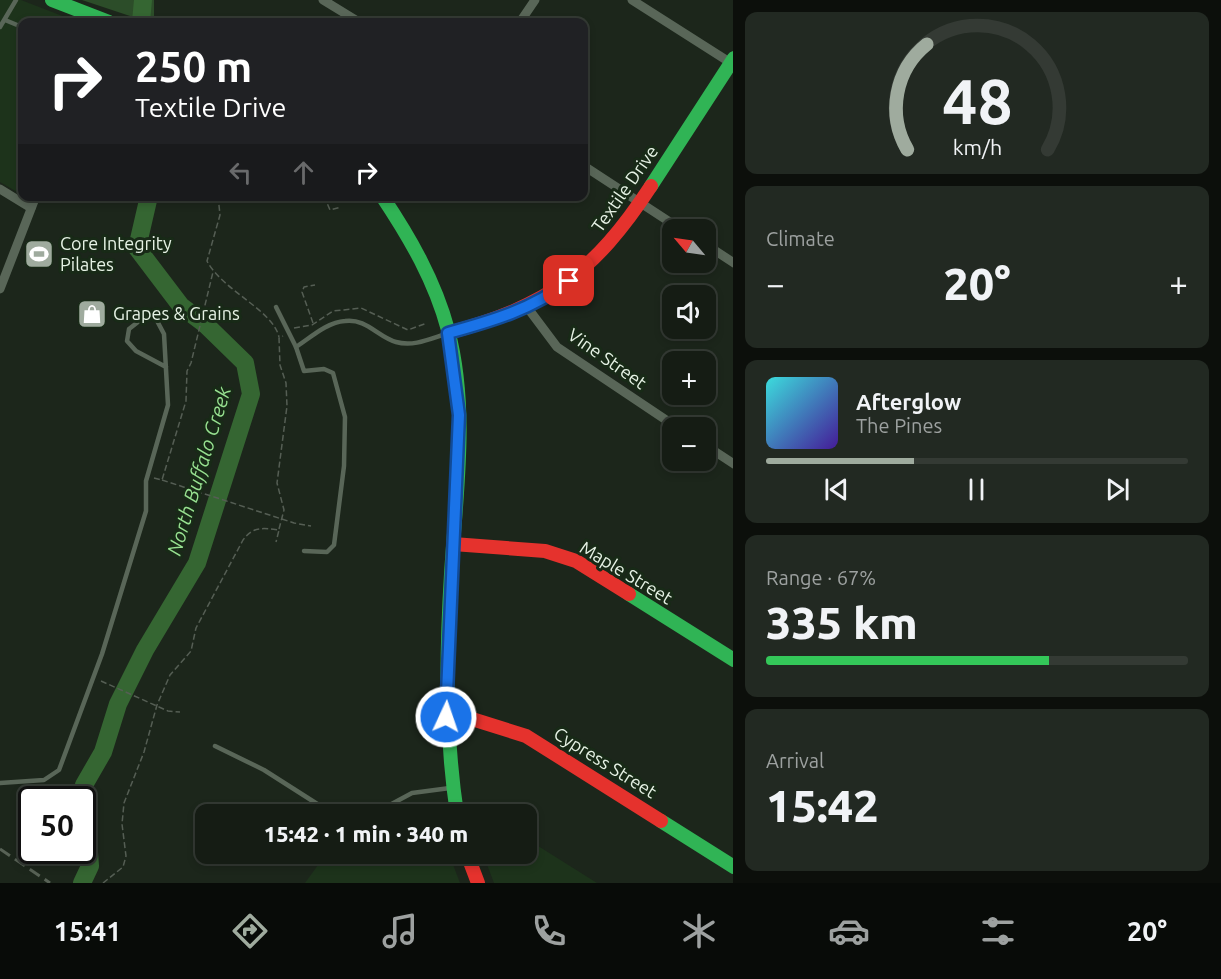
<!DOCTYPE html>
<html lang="en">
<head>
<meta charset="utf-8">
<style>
	:root { --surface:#151c14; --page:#222922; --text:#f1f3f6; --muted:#9da1a0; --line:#343a34; --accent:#9fab9e }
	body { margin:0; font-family:Ubuntu,sans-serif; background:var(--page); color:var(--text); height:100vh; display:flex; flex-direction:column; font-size:22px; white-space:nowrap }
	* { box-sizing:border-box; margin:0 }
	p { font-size:20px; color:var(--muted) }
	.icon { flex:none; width:33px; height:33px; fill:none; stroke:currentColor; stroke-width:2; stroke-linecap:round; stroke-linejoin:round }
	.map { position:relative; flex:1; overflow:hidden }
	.drawer { display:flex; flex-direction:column; gap:12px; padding:12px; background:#0c0f0b; width:488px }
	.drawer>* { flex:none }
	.hud { position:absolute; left:18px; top:18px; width:570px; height:183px; border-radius:12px; box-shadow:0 3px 9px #0003,0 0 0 2px var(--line); background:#202124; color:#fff; overflow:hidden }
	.needle { width:39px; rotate:299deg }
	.tools { position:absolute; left:662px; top:219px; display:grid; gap:12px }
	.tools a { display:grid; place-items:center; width:54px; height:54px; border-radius:12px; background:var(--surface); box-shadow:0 3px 9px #0003,0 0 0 2px var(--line); font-size:30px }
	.speed { position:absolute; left:18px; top:786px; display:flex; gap:12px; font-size:30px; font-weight:700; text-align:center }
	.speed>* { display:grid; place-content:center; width:78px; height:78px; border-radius:50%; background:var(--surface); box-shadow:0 3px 9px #0003,0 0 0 2px var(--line); line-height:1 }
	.speed .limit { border:3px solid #111; border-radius:9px; background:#fff; color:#111 }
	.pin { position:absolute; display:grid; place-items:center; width:51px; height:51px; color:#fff; margin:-26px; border-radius:12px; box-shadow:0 3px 9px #0006 }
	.me { position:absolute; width:66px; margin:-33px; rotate:3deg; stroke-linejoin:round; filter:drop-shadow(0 0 4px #0008) }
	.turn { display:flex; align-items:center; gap:21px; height:126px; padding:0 18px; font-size:27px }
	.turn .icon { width:78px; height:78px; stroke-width:2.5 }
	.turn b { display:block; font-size:42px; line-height:51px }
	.lanes { display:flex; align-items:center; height:57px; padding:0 18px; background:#0003; justify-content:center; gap:30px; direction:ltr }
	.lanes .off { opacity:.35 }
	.big { font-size:45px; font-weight:800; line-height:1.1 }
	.drawer .widget { flex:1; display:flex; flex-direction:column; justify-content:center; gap:9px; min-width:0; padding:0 21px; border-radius:12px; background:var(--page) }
	.drawer .dial { align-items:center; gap:0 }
	.dial svg { height:156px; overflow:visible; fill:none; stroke:var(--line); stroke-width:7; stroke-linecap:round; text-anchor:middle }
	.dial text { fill:var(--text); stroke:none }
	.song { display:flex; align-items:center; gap:18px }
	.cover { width:72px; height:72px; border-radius:9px; background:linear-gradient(135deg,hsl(180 70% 55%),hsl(260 70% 35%)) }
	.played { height:6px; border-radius:3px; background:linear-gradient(90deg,var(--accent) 35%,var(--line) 35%) }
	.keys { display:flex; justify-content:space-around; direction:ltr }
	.heat { display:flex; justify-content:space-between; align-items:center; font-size:33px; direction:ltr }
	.charge { height:9px; border-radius:4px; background:linear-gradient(90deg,#34c759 67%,var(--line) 0) }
	.trip { position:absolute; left:195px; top:804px; width:342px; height:60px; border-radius:12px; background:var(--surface); box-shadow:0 3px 9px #0003,0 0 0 2px var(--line); font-weight:800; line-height:60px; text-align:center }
	.menu { display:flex; height:96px; justify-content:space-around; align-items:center; background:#080b08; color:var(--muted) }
	.menu .icon { width:42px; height:42px }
	.menu .on { color:var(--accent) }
	.menu b { font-size:27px; color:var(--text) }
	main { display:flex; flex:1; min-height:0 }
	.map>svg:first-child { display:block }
	.built { fill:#1d331b }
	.green { fill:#2c4d29 }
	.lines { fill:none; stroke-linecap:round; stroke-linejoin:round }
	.river { stroke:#356632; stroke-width:18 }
	.path { stroke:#555e54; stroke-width:1.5; stroke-dasharray:6 3; stroke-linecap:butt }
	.lane { stroke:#596658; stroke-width:4.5 }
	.street { stroke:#596658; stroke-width:9 }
	.fast { stroke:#30b455; stroke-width:14 }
	.jam { stroke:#e5322d; stroke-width:14 }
	.rail { stroke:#586256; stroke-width:3; stroke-dasharray:12 6; stroke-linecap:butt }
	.route-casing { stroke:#114b97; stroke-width:15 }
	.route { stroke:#1a73e8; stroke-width:10 }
	.labels { text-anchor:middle; stroke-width:6; stroke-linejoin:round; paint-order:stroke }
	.street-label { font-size:18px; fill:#e6f2e5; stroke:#182a17 }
	.poi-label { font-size:18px; fill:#e6f2e5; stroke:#182a17; text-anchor:start }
	.water-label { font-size:20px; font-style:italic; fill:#97e090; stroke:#182a17 }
</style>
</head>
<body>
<main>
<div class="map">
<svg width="734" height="883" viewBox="0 0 734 883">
	<rect width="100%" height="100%" fill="#1c261b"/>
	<!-- built -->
	<g class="built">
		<path d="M 0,0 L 21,0 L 78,22 L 22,22 L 22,192 L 19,193 L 0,182 Z"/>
		<path d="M 527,839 L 597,883 L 494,883 L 483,854 L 526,854 Z"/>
		<path d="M 326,854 L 449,854 L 460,883 L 305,883 Z"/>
	</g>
	<!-- green -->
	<path class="green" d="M 82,0 L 154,0 L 154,22 L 148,22 Z"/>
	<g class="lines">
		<!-- river -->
		<g class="river">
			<path d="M 141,22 L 143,0"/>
			<path d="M 82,883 L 90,866 L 84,785 L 103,752 L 118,704 L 145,650 L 197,563 L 251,394 L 245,363 L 205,324 L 181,306 L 137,248 L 149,196"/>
		</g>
		<!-- path -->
		<g class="path">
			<path d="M 218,196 L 220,215 L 207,261 C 223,291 273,310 279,337"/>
			<path d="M 324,196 L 330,210 L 341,207"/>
			<path d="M 313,323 L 302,292 L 304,287 L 315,285"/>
			<path d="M 294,328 L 312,325 L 333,311 L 361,308 L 408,330 L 427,323"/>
			<path d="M 154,478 L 162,480 L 186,401 L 187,371 L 191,363 L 213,272"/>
			<path d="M 162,480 L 294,523 L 311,526"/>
			<path d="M 279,529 L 284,510 L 277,483 L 287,406 L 286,383 L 280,365 L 279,338 L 283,336"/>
			<path d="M 101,681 L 168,711 L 180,712"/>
			<path d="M 103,883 L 123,867 L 126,856 L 122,824 L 124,803 L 144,752 L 157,705 L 170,675 L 191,651 L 196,628 L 243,540 C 253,526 263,528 279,530 L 276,542"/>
		</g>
		<!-- lane -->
		<g class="lane">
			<path d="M 5,20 L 22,27"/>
			<path d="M 0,27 L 16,0"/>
			<path d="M 276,307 L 296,347"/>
			<path d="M 304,551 L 327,552 L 334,545 L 344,466 L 345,417 L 333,373 L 324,369 L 304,371 L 296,347 C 310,338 327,322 345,321 C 366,318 378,337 396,342 C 413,347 430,339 446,334"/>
			<path d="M 215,746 L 264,770 L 333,814"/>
			<path d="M 0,783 L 44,780 L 59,770 L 102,654 L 146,511 L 146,481 L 168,405 L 164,334 L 155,317 L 143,318 L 129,329 L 127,341 L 136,351 L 166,367"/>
			<path d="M 373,814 L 412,793 L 450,788"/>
		</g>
		<!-- street -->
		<g class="street">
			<path d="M 323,0 L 359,22"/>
			<path d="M 632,0 L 734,65"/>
			<path d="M 520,22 L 535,0"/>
			<path d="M 584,166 L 682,230"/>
			<path d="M 0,189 L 31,208"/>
			<path d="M 705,244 L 734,263"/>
			<path d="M 0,289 L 36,196"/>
			<path d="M 527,307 L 557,347 L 678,428"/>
			<path d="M 705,445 L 734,464"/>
		</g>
		<!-- fast -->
		<g class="fast">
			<path d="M 52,0 L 109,22"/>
			<path d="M 651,186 L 734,58"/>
			<path d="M 382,196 C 410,238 435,281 448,330 C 469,409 456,494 451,574 C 446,655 445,734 457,814"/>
			<path d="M 629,594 L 734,660"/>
			<path d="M 661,821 L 734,867"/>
		</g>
		<!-- jam -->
		<g class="jam">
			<path d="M 448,333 C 548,306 594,273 651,186"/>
			<path d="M 453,544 L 545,551 L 576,561 L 629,594"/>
			<path d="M 446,717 L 472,719 L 526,736 L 661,821"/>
			<path d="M 467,854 L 478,883"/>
		</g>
		<!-- rail -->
		<path class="rail" d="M 0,849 L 50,883"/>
	</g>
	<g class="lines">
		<!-- route casing -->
		<g class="route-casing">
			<path id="route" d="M 446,717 L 459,415 L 448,333 C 492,321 533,309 569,281"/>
		</g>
		<!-- route -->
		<use href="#route" class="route"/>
	</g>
	<!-- icons -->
	<defs>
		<g id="stadium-square" transform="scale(1.5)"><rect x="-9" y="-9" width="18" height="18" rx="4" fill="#9fab9e" stroke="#182a17"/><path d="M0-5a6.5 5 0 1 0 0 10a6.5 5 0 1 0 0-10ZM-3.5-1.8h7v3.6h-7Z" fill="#fff"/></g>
		<g id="shop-square" transform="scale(1.5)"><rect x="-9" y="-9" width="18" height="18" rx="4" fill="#9fab9e" stroke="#182a17"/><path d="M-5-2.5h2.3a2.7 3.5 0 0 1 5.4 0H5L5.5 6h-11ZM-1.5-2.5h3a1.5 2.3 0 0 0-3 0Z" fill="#fff"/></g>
	</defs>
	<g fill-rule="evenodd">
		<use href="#stadium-square" x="39" y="254"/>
		<use href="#shop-square" x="92" y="314"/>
	</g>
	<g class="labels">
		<!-- street labels -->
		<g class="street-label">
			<text transform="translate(625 189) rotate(-55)" y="6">Textile Drive</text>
			<text transform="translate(607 359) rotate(35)" y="6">Vine Street</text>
			<text transform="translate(626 573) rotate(31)" y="6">Maple Street</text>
			<text transform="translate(605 763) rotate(32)" y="6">Cypress Street</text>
		</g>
		<!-- poi labels -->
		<g class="poi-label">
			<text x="60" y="250">Core Integrity<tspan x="60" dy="21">Pilates</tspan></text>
			<text x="113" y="320">Grapes &amp; Grains</text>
		</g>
		<!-- water labels -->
		<g class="water-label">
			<text transform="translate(199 471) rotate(-73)" y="7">North Buffalo Creek</text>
		</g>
	</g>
</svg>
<div class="tools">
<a><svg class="needle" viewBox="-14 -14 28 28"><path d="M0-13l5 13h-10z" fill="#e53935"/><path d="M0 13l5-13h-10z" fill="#9da1a0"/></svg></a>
<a><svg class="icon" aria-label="sound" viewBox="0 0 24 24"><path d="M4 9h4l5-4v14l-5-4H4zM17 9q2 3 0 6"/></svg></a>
<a>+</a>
<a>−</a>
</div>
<div class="speed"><div class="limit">50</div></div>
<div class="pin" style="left:569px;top:281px;background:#d93025"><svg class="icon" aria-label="arrive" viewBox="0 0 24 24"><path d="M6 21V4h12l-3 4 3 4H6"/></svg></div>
<svg class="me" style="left:446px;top:717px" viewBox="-20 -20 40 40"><circle r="17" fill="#1a73e8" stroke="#fff" stroke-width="3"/><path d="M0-11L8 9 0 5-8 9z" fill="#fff"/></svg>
<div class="trip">15:42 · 1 min · 340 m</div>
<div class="hud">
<div class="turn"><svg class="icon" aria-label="right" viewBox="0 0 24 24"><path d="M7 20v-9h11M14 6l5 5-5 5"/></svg><div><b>250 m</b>Textile Drive</div></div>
<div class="lanes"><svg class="icon off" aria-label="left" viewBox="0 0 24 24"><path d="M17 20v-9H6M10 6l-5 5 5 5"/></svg><svg class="icon off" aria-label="ahead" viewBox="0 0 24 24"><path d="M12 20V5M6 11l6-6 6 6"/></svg><svg class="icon" aria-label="right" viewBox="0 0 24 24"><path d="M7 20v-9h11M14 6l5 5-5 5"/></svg></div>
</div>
</div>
<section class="drawer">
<div class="widget dial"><svg viewBox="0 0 100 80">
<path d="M14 69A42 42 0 1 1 86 69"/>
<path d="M14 69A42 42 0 0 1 24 15" stroke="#9fab9e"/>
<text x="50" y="56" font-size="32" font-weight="700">48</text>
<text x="50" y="72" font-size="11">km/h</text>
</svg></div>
<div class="widget"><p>Climate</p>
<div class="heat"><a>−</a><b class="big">20°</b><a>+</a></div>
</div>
<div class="widget">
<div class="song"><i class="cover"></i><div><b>Afterglow</b><p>The Pines</p></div></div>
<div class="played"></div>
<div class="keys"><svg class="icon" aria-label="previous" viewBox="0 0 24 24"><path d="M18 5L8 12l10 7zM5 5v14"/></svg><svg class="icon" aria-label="pause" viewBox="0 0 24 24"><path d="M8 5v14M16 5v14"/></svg><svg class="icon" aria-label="next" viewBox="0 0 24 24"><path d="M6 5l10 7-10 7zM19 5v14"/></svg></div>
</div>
<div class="widget"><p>Range · 67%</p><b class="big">335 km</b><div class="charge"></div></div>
<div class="widget"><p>Arrival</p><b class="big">15:42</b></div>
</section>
</main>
<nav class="menu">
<b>15:41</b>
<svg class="icon on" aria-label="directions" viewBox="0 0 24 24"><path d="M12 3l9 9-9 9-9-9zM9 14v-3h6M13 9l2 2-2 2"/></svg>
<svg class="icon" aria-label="music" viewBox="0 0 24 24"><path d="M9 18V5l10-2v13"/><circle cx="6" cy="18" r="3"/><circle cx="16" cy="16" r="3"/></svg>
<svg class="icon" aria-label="phone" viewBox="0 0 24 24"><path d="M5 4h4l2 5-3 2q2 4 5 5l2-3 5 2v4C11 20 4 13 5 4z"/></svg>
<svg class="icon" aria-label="climate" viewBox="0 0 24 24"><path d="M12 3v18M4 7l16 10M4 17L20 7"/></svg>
<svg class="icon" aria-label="car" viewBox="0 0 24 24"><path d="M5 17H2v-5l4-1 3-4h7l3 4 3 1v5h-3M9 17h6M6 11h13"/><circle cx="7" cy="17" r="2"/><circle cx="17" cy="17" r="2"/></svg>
<svg class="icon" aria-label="filters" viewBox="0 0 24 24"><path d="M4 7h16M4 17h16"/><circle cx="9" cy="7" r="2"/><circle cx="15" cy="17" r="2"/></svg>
<b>20°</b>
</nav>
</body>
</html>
